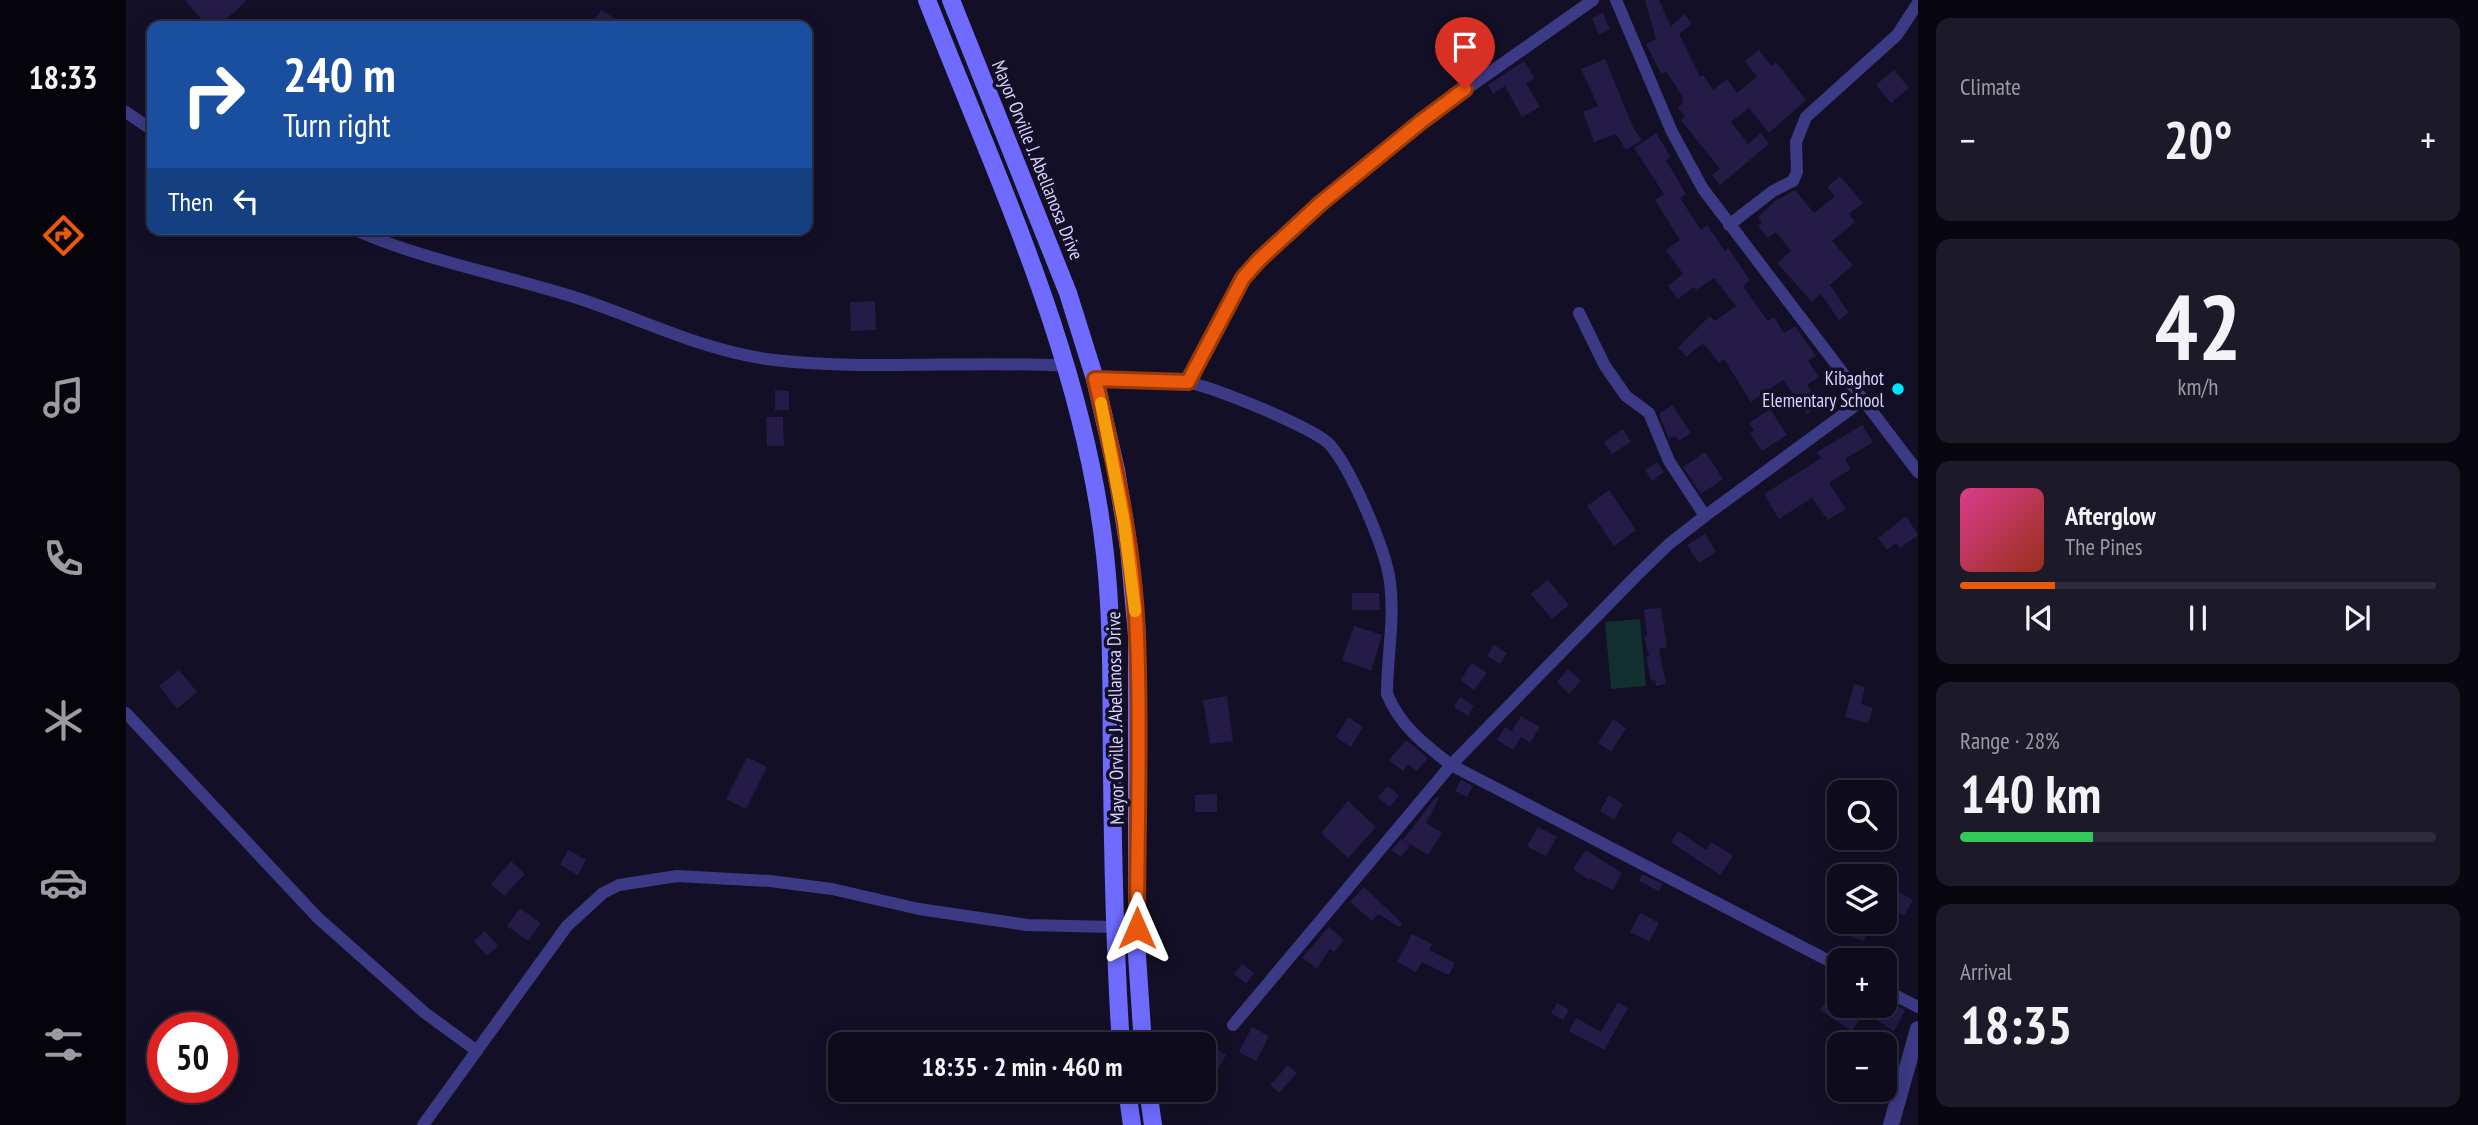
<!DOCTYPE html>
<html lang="en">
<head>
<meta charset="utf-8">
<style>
	:root { --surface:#0e0b1c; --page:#1c1929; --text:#f1f3f6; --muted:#9b9ba3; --line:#2e2b3b; --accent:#ea580c }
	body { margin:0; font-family:"PT Sans Narrow",sans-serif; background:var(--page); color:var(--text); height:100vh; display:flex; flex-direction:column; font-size:26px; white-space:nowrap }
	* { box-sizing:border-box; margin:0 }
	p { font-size:23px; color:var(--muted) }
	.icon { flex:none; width:38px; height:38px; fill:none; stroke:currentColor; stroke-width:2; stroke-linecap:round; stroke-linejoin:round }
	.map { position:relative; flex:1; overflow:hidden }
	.details { display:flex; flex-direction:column; gap:18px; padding:18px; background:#08060f; width:560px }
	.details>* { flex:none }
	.hud { position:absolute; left:21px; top:21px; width:665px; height:214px; border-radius:14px; box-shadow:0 4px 18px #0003,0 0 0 2px var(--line); background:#1a4fa0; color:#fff; overflow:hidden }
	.controls { position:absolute; left:1701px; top:780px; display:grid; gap:14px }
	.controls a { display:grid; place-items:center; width:70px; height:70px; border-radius:14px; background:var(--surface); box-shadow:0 4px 18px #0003,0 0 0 2px var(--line); font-size:35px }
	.speed { position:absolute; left:21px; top:1012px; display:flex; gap:14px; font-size:35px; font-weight:700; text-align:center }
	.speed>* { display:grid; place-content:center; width:91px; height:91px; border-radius:50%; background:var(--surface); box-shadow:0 4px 18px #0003,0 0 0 2px var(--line); line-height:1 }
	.speed .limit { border:10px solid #d22; background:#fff; color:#111 }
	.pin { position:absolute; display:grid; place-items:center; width:60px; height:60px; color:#fff; margin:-72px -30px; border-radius:50% 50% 50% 0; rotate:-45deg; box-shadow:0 0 7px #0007 }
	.pin .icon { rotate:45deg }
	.me { position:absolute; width:77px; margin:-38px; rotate:0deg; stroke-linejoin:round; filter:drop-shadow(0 0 5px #0008) }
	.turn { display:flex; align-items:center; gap:24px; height:147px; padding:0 21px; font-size:32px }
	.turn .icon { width:91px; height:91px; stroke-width:2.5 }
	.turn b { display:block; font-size:49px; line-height:60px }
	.then { display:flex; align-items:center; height:66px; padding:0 21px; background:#0003; gap:14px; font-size:26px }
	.big { font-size:52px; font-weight:600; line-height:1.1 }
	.details .widget { flex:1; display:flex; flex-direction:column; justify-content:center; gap:10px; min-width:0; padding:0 24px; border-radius:14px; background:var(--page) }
	.details .dial { align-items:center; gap:0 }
	.dial b { font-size:91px; line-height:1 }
	.song { display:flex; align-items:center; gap:21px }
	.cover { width:84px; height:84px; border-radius:10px; background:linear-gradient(135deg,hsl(330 70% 55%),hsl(10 70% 35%)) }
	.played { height:7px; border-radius:4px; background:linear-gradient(90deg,var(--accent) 20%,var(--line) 20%) }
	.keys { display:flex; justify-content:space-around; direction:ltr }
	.heat { display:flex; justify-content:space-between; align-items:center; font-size:38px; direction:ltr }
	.charge { height:10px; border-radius:5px; background:linear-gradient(90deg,#34c759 28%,var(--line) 0) }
	.trip { position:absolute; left:702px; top:1032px; width:388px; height:70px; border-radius:14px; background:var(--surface); box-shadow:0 4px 18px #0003,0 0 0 2px var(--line); font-weight:600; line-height:70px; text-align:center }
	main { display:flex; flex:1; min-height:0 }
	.dock { display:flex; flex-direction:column; width:126px; justify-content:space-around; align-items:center; background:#06040b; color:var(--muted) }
	.dock .icon { width:49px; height:49px }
	.dock .on { color:var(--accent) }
	.dock b { font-size:32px; color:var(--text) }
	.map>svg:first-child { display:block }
	.green { fill:#12302f }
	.building { fill:#241b47 }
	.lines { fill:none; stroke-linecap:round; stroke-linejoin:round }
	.minor { stroke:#3d3a85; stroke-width:12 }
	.tertiary { stroke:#3d3a85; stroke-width:16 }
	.secondary { stroke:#6f6bff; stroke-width:18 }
	.route-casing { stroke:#983908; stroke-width:18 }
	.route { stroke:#ea580c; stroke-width:12 }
	.slow { stroke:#f59e0b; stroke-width:12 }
	.poi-dot { fill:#00e5ff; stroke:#130f26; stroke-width:2.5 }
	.labels { text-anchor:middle; stroke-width:7; stroke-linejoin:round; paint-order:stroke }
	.street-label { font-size:19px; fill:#d9d4ff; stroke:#130f26 }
	.poi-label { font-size:19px; fill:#d9d4ff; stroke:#130f26; text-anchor:end }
</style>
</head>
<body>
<main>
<nav class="dock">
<b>18:33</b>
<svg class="icon on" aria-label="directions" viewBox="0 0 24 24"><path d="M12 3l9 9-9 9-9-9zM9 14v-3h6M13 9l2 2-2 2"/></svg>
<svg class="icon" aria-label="music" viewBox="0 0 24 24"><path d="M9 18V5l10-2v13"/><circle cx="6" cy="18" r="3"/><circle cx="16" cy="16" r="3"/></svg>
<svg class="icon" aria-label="phone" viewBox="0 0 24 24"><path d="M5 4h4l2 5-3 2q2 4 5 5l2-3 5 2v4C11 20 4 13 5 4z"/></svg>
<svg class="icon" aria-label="climate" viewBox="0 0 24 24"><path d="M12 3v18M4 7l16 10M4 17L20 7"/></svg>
<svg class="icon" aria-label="car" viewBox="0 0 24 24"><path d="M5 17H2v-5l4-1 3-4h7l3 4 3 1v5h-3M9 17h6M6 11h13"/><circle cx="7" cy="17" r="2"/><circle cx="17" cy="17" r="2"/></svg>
<svg class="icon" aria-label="filters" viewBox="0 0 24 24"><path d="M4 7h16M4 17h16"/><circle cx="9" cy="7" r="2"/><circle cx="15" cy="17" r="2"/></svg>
</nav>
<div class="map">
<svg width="1792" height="1125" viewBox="0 0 1792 1125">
	<rect width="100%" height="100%" fill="#130f26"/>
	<!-- green -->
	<path class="green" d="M 1514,619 L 1520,686 L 1485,689 L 1479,622 Z"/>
	<!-- building -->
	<g class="building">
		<path d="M 59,0 L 121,0 L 93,26 L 81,26 Z"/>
		<path d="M 1519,0 L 1533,0 L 1545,26 L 1559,14 L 1566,24 L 1553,34 L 1574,77 L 1577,75 L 1587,90 L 1601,79 L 1611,93 L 1631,77 L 1619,61 L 1633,50 L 1645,66 L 1650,62 L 1680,100 L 1643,133 L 1623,108 L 1605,122 L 1622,144 L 1635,133 L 1643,144 L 1594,185 L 1586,175 L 1594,169 L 1555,120 L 1559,117 L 1552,107 L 1557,102 L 1556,96 L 1540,71 L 1535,74 L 1520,44 L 1530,39 Z"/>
		<path d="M 475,10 L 490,19 L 485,26 L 465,26 Z"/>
		<path d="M 1477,13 L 1484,29 L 1473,35 L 1466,18 Z"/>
		<path d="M 1479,59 L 1507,127 L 1516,140 L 1500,150 L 1490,134 L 1468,142 L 1457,112 L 1472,106 L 1455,69 Z"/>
		<path d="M 1398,61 L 1409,78 L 1400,83 L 1414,107 L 1396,117 L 1379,86 L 1367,94 L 1362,85 Z"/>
		<path d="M 1768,70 L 1783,88 L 1765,103 L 1750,85 Z"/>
		<path d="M 1530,133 L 1545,157 L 1540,160 L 1560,194 L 1554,198 L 1575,230 L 1581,225 L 1599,251 L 1602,248 L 1624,280 L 1617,286 L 1642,321 L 1648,317 L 1658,333 L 1669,326 L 1690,356 L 1682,361 L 1693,377 L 1681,385 L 1694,405 L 1681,414 L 1657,380 L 1625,402 L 1598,359 L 1593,363 L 1577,343 L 1560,357 L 1552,347 L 1584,316 L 1589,321 L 1610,306 L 1588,278 L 1570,290 L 1568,287 L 1552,299 L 1542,286 L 1557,274 L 1540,250 L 1554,240 L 1529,200 L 1538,194 L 1508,148 Z"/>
		<path d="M 1714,176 L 1737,203 L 1723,214 L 1729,222 L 1706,241 L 1727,265 L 1704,285 L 1723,313 L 1713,320 L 1695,294 L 1686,302 L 1651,263 L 1665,251 L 1650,232 L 1642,238 L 1632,226 L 1636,223 L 1632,217 L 1650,200 L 1669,190 L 1688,213 L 1709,196 L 1701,187 Z"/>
		<path d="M 749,301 L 750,330 L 725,331 L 724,302 Z"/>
		<path d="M 649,390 L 663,391 L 663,410 L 649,410 Z"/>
		<path d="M 1546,405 L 1565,433 L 1553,441 L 1549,436 L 1543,439 L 1533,414 Z"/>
		<path d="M 1644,409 L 1661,435 L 1636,451 L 1624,433 L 1628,430 L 1623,423 Z"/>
		<path d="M 640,417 L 657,417 L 658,446 L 641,446 Z"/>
		<path d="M 1736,425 L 1747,442 L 1719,459 L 1725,469 L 1703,483 L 1720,509 L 1702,520 L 1686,498 L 1653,519 L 1638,494 L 1695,458 L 1691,452 Z"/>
		<path d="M 1497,429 L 1505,442 L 1486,454 L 1478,442 Z"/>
		<path d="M 1579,452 L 1597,479 L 1575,494 L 1557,467 Z"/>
		<path d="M 1531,462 L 1538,472 L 1526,481 L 1519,470 Z"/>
		<path d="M 1483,490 L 1510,530 L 1488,546 L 1461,506 Z"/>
		<path d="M 1780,516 L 1792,535 L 1774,548 L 1770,543 L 1761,550 L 1752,538 Z"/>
		<path d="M 1579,534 L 1590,552 L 1573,563 L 1561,545 Z"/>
		<path d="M 1422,580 L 1443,605 L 1426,619 L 1405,594 Z"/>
		<path d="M 1226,593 L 1253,593 L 1254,610 L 1226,610 Z"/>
		<path d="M 1535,608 L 1541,647 L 1533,649 L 1540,684 L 1530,686 L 1529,680 L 1525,681 L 1520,657 L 1523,656 L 1518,637 L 1521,636 L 1518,609 Z"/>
		<path d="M 1228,626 L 1256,635 L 1245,671 L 1216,660 Z"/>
		<path d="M 1368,645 L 1381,653 L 1374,664 L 1361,656 Z"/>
		<path d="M 1346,663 L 1361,673 L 1348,690 L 1334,680 Z"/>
		<path d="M 1442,669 L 1455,681 L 1443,694 L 1431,682 Z"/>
		<path d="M 53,670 L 71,692 L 51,709 L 33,686 Z"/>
		<path d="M 1728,684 L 1739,687 L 1735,704 L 1747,708 L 1742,723 L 1719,717 Z"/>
		<path d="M 1101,696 L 1107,741 L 1084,744 L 1077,700 Z"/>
		<path d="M 1334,697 L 1348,706 L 1342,716 L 1328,707 Z"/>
		<path d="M 1395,716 L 1414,727 L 1404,743 L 1386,731 Z"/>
		<path d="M 1222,717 L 1237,727 L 1225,747 L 1210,737 Z"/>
		<path d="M 1487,719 L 1500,728 L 1485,752 L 1472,743 Z"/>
		<path d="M 1379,727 L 1395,737 L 1387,750 L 1371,740 Z"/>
		<path d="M 1280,740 L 1302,758 L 1291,771 L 1282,764 L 1277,771 L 1263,760 Z"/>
		<path d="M 621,757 L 641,767 L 620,809 L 600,799 Z"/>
		<path d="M 1335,780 L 1347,786 L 1341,797 L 1329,791 Z"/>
		<path d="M 1261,786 L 1273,795 L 1264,807 L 1252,798 Z"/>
		<path d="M 1091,794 L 1091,812 L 1069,812 L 1069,795 Z"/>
		<path d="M 1483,795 L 1497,804 L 1488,820 L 1474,811 Z"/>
		<path d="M 1310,797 L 1313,798 L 1300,823 L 1316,833 L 1302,855 L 1277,840 Z"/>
		<path d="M 1222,801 L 1250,827 L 1222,858 L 1195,833 Z"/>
		<path d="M 1412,827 L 1431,837 L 1420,856 L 1401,846 Z"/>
		<path d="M 1552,831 L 1580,850 L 1586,842 L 1607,856 L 1594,875 L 1545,842 Z"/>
		<path d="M 1275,839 L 1284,845 L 1275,857 L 1265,850 Z"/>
		<path d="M 442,850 L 460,860 L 452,875 L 434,865 Z"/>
		<path d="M 1460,850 L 1496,873 L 1487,890 L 1464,878 L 1463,880 L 1447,869 Z"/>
		<path d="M 385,861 L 399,874 L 378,896 L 365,884 Z"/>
		<path d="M 1516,874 L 1537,884 L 1533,891 L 1513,881 Z"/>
		<path d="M 1238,887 L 1276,923 L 1273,927 L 1252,914 L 1246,921 L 1224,902 Z"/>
		<path d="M 1768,889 L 1787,900 L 1778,916 L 1759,905 Z"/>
		<path d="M 394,908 L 415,923 L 402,941 L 381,926 Z"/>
		<path d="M 1514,913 L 1533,923 L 1523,942 L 1504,932 Z"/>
		<path d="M 1724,922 L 1748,922 L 1737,941 L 1719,934 Z"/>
		<path d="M 1203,927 L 1218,940 L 1208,952 L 1204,949 L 1191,968 L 1176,958 Z"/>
		<path d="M 359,931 L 372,946 L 361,956 L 348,941 Z"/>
		<path d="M 1286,934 L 1306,944 L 1303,950 L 1329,963 L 1323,975 L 1296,962 L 1290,972 L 1271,962 Z"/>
		<path d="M 1116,964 L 1128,973 L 1120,984 L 1108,974 Z"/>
		<path d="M 1708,973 L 1713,975 L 1713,1006 L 1759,1006 L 1759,1000 L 1779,1010 L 1768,1031 L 1738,1012 L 1726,1031 L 1694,1010 L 1706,992 L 1699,988 Z"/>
		<path d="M 1492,1002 L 1502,1008 L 1478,1050 L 1443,1031 L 1450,1018 L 1475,1032 Z"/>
		<path d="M 1431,1003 L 1443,1010 L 1437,1020 L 1425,1013 Z"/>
		<path d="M 1126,1027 L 1143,1036 L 1130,1061 L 1113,1052 Z"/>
		<path d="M 1087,1047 L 1100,1055 L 1093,1068 L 1080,1060 Z"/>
		<path d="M 1162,1065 L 1171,1073 L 1153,1093 L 1144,1085 Z"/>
	</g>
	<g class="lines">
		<!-- minor -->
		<g class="minor">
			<path d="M 1490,0 L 1546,132 L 1577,189 L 1792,472"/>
			<path d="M 0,112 L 26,130"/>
			<path d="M 1603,225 L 1647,191 L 1667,181 L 1671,172 L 1670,142 L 1680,117 L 1771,35 L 1792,3"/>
			<path d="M 227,229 C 299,261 376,274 451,298 C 516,319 579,352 648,360 C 746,371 843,360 941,366"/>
			<path d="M 1453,313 L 1479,366 L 1500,396 L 1523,413 L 1543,461 L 1579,516"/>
			<path d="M 969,379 C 999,380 1030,378 1060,382 C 1083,385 1192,429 1205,446 C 1226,471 1260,550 1264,582 C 1269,619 1261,657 1261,694 C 1274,726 1298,744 1325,765 L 1713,966"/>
			<path d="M 1062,382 L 1117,278 L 1155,239 L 1295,121 L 1467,0"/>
			<path d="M 0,713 L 192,918 L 299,1013 L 351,1051"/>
			<path d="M 1759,990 L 1792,1007"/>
			<path d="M 1107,1025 L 1325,765 L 1510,576 L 1543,544 L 1579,516 L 1737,400"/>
			<path d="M 297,1125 L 441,926 L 477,893 L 493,885 L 551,876 L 644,881 L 706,889 L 793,909 L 901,925 L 987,927"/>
		</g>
		<!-- tertiary -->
		<path class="tertiary" d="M 1765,1125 L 1792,1029"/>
		<!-- secondary -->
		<g class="secondary">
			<path d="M 801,0 C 871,179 958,360 979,554 C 987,627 985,701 986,775 C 987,865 989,955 995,1045"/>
			<path d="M 825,0 L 942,293 L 969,379 L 990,470 L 1003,549 L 1011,635 L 1011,955 L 1017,1045"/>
			<path d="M 1001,1090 L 1006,1125"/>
			<path d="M 1022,1090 L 1027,1125"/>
		</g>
	</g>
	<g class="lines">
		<!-- route casing -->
		<g class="route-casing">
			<path id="route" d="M 1011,928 C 1011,831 1015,733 1011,636 C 1008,549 989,463 969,379 L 1062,382 L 1117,278 L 1133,260 L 1195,203 L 1296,121 L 1339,89"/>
		</g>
		<!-- route -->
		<use href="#route" class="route"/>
		<!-- slow -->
		<path class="slow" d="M 975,403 L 998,523 L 1009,611"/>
	</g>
	<!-- markers -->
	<circle class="poi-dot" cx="1772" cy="389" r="7"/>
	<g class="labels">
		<!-- street labels -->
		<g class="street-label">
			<text transform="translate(912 160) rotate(68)" y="7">Mayor Orville J. Abellanosa Drive</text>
			<text transform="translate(989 718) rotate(-91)" y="7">Mayor Orville J. Abellanosa Drive</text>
		</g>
		<!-- poi labels -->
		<g class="poi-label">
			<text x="1758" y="385">Kibaghot<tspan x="1758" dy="22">Elementary School</tspan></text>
		</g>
	</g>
</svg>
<div class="controls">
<a><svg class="icon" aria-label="search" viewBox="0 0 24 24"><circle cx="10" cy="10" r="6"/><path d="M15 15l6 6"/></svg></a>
<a><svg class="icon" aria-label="layers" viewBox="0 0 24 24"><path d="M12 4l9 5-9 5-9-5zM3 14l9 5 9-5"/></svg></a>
<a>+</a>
<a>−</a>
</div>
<div class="speed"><div class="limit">50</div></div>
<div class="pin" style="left:1339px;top:89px;background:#d93025"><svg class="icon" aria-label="arrive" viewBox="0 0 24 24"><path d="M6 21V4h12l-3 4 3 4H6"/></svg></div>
<svg class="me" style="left:1011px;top:928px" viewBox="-20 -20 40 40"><path d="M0-17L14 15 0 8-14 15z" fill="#ea580c" stroke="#fff" stroke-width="4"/></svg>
<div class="trip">18:35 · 2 min · 460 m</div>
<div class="hud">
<div class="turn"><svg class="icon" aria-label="right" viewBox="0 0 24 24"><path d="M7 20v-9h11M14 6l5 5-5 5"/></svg><div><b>240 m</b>Turn right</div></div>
<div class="then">Then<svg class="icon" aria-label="left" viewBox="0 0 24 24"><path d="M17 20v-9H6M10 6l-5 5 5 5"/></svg></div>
</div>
</div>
<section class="details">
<div class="widget"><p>Climate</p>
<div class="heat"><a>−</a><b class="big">20°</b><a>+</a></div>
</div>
<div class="widget dial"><b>42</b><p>km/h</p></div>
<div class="widget">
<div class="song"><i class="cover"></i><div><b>Afterglow</b><p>The Pines</p></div></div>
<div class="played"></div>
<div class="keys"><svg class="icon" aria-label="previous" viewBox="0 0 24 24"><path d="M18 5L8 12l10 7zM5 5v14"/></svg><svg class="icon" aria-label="pause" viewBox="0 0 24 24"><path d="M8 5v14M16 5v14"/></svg><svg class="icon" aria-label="next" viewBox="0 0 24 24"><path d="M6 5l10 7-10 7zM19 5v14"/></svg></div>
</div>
<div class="widget"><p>Range · 28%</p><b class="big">140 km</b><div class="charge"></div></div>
<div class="widget"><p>Arrival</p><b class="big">18:35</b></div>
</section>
</main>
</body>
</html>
